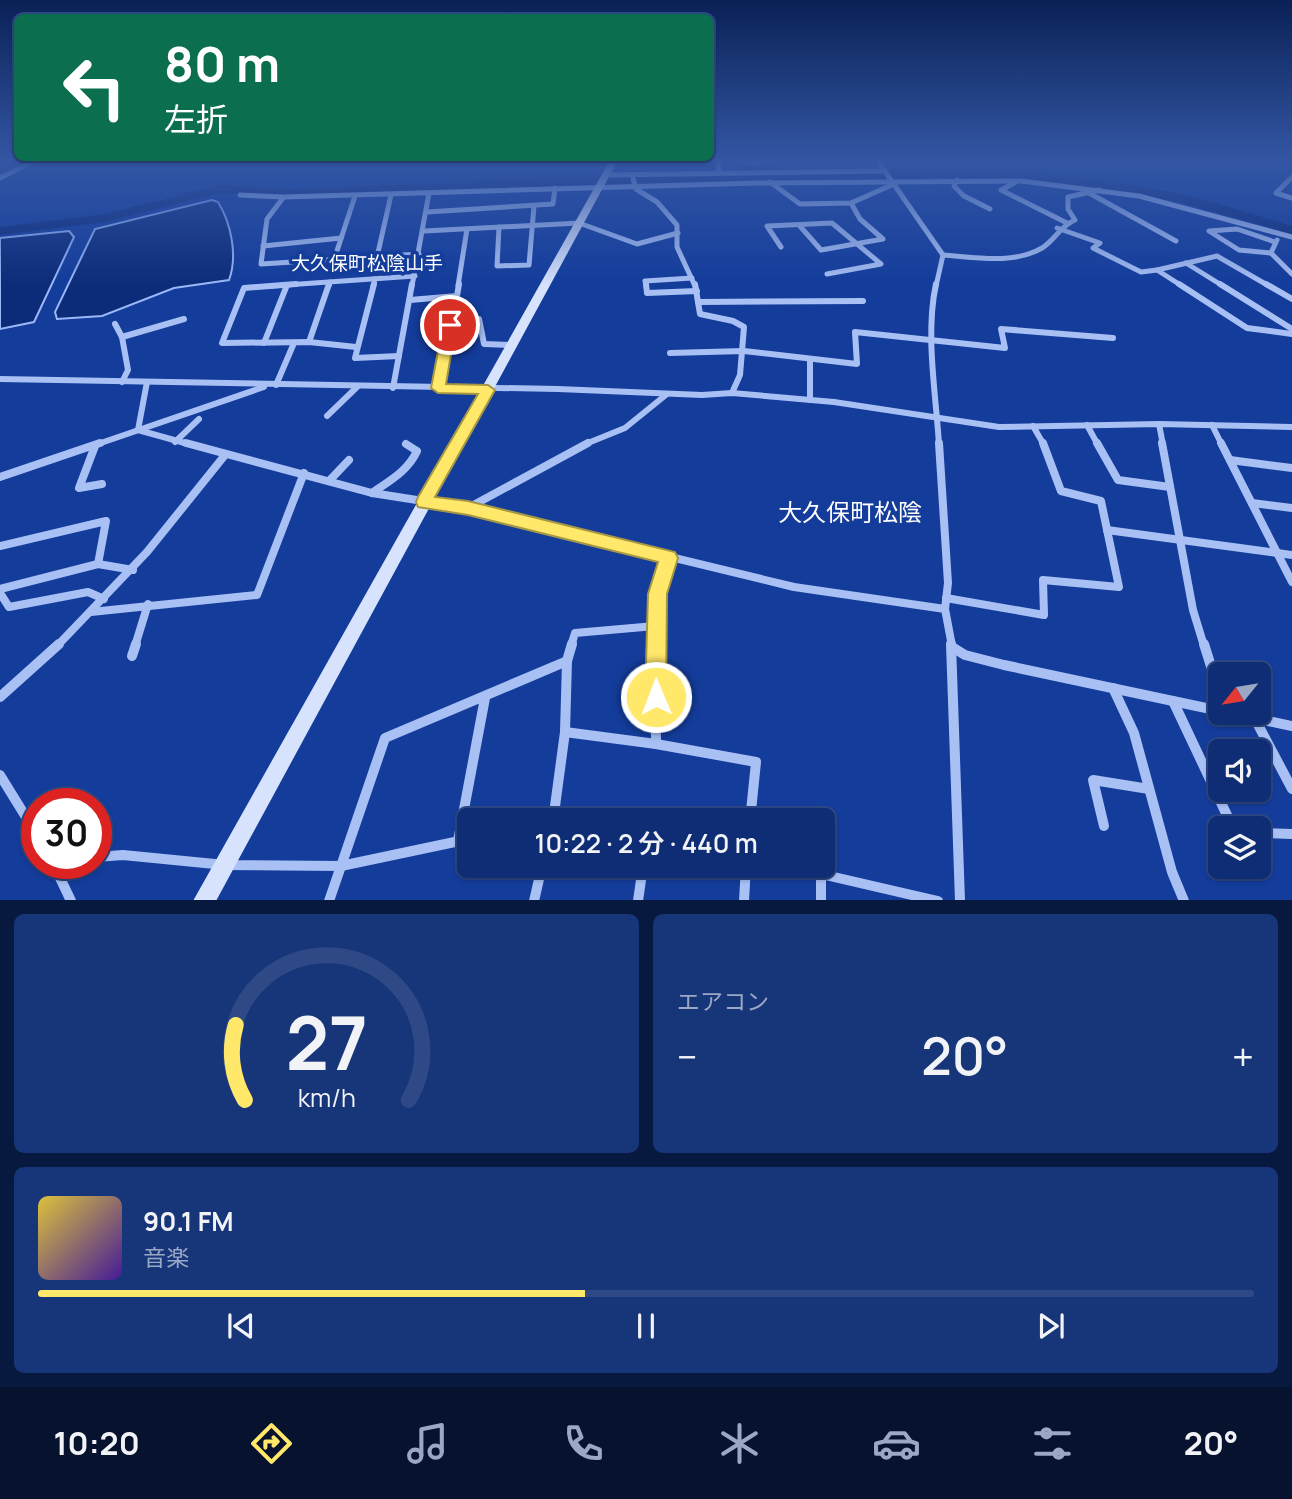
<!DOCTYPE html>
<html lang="ja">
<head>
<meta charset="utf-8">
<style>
	:root { --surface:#0e2d74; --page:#173579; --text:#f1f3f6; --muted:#9ba8c5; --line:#2e4986; --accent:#ffe86a }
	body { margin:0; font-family:Manrope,"Noto Sans JP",sans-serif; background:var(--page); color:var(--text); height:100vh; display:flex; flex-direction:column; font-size:26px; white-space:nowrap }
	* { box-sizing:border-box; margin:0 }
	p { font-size:23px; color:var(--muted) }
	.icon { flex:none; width:38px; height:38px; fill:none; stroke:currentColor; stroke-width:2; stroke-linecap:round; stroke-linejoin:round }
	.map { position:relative; height:900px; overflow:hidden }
	.side { display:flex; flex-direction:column; gap:14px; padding:14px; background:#081940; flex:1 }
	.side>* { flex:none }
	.hud { position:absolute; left:14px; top:14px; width:700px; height:147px; border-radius:10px; box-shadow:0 2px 5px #0004,0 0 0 2px var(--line); background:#0b6e4f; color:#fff; overflow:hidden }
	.needle { width:46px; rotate:240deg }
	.tools { position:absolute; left:1208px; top:662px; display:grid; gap:14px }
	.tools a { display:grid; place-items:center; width:63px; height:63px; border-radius:10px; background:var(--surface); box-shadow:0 2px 5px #0004,0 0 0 2px var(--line); font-size:35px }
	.speed { position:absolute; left:21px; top:788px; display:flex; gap:14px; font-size:35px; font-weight:700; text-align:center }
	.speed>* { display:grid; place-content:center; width:91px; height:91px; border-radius:50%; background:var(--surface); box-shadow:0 2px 5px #0004,0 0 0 2px var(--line); line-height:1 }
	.speed .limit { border:10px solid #d22; background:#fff; color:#111 }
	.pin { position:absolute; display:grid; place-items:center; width:60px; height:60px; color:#fff; margin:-30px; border:4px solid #fff; border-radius:50%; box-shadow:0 2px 7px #0007 }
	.me { position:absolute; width:77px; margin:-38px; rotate:359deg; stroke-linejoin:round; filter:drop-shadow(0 0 5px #0008) }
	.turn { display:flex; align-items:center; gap:24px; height:147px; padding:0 35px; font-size:32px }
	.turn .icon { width:91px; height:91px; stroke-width:2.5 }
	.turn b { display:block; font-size:49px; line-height:60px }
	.big { font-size:52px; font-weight:600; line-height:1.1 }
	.side .tile { flex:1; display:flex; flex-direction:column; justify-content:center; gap:10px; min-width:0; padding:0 24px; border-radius:10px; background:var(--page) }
	.side .dial { align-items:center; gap:0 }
	.dial svg { height:182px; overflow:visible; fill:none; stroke:var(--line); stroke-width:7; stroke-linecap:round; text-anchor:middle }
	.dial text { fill:var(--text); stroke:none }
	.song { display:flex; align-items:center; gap:21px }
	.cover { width:84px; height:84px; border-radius:10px; background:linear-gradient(135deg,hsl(50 70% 55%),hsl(260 70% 35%)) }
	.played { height:7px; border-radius:4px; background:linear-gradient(90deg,var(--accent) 45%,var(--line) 45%) }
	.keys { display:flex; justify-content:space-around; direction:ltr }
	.heat { display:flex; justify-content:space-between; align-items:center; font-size:38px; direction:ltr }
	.side .tiles { flex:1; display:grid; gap:14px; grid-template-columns:1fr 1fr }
	.tile:last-child { grid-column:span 2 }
	.trip { position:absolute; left:457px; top:808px; width:378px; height:70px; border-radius:10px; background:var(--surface); box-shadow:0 2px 5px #0004,0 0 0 2px var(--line); font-weight:600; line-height:70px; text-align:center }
	.menu { display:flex; height:112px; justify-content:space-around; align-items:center; background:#06122e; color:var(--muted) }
	.menu .icon { width:49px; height:49px }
	.menu .selected { color:var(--accent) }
	.menu b { font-size:32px; color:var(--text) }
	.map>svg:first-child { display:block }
	.water { fill:#0c2b78; stroke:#9ab8f7; stroke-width:2 }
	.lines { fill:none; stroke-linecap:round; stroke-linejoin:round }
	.river { fill:#0c2b78; fill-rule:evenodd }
	.street-far3 { stroke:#a8c0f4; stroke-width:5 }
	.street-far2 { stroke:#a8c0f4; stroke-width:6 }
	.street-far1 { stroke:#a8c0f4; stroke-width:8 }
	.street { stroke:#a8c0f4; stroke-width:10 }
	.secondary { fill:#d7e3fd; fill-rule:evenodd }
	.route { fill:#ffe86a; stroke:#a69745; stroke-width:2 }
	.labels { text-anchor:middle; stroke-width:7; stroke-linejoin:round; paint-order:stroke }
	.far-neighbourhood-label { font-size:19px; fill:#fff; stroke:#133c9b }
	.quarter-label { font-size:24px; fill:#fff; stroke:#133c9b }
</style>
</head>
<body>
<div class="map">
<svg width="1292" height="901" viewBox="0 0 1292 901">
	<rect width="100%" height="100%" fill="#133c9b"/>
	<!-- water -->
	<g class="water">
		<path d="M 212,200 L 218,202 C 231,223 238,256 229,280 L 174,288 L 102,316 L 57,319 L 55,312 L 95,229 Z"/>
		<path d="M 69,231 L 74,237 L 34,322 L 0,329 L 0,238 Z"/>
	</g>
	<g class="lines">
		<!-- river -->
		<path class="river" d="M 951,170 C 1029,173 1108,178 1184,195 C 1220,203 1256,216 1292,226 L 1292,234 L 1182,203 L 1119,191 L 1021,180 L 951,178 L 578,185 L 294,197 L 220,193 L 105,222 L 0,235 L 0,227 L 105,214 L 220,185 L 294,189 L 578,177 Z"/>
		<!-- street-far3 -->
		<g class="street-far3">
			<path d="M 741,160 L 756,163 L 771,160"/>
			<path d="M 877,160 L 943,255 L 936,286"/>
			<path d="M 719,173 L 718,161 L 731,160"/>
			<path d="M 605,175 L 885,171"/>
			<path d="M 632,175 L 636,189 L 657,202 L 677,225 L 677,247 L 695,286"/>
			<path d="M 1292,177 L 1276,193 L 1292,198"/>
			<path d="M 0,178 L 37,160"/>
			<path d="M 957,180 L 954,186 L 964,196 L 990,209"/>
			<path d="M 770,182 L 800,204 L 851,203 L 894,184"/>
			<path d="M 1016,182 L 1001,190 L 1067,223"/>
			<path d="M 1089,193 L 1176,241"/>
			<path d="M 240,195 L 284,197 L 756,183 L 1021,181 L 1139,196 L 1292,237"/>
			<path d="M 283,198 L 267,219 L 261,264 L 419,254"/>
			<path d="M 427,212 L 553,204 L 555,188"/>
			<path d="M 799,225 L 821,250 L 883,239 L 860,219 L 851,203"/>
			<path d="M 499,227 L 497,266 L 529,265 L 534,206"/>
			<path d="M 1057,228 L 1100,243 L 1093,248 L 1141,272 L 1157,270 L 1182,286"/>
			<path d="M 424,231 L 579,223 L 637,244 L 678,233"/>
			<path d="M 1277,240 L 1271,253 L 1292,274"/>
			<path d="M 263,246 L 341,238"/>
			<path d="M 781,247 L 767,226 L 832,223 L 881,264 L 827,274"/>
			<path d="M 1271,253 L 1239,250 L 1209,231 L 1237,229 L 1275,242"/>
			<path d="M 943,255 C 974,257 1013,265 1042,248 C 1055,240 1060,226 1075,220 L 1068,209 L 1068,197 L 1099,190"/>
			<path d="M 377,257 L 391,195"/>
			<path d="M 334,260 L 355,196"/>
			<path d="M 1186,263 L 1223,286"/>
			<path d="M 1157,270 L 1217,256 L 1269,286"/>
			<path d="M 271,286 L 415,276"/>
			<path d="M 329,286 L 330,282"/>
			<path d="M 373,286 L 375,279"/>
			<path d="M 412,286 L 429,193"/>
			<path d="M 458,286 L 467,229"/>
			<path d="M 646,286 L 645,281 L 692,278"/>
		</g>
		<!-- street-far2 -->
		<g class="street-far2">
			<path d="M 296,284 L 244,288 L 222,343 L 309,342 L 356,347"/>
			<path d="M 374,284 L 355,358 L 399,356"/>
			<path d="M 646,284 L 647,293 L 697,291"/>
			<path d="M 695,284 L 700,314 L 733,321 L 744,327 L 740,375 L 732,393"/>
			<path d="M 936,284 C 925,335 936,393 939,445"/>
			<path d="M 1179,284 L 1247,328 L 1292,334"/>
			<path d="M 1220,284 L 1292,329"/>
			<path d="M 1266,284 L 1292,299"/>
			<path d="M 410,300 L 457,296 L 459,284"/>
			<path d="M 698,302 L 863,301"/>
			<path d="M 115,324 L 122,337"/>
			<path d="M 309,342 L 329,284"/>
			<path d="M 264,343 L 287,285"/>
			<path d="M 670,353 L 744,351 L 857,364 L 855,332 L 1005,348 L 1001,329 L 1113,338"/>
			<path d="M 810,359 L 810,400"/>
			<path d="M 0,379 L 558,389 L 702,395 L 732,393 L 834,402 L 999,427 L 1159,424 L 1292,427"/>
			<path d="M 122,382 L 128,370 L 122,337 L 184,319"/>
			<path d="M 276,385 L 294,343"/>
			<path d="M 393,388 L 412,284"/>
			<path d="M 438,389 L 450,325 L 479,319 L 484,344 L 512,345"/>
			<path d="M 327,416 L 357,387"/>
			<path d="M 1159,424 L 1163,445"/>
			<path d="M 1087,425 L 1098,445"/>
			<path d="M 1212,425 L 1222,445"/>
			<path d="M 1033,426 L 1044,445"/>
			<path d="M 138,430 L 192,445"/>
			<path d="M 138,430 L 147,382"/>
			<path d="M 175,442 L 199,419"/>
			<path d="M 95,445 L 264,387"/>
			<path d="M 583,445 L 625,428 L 667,394"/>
		</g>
		<!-- street-far1 -->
		<g class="street-far1">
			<path d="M 186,443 L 372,493 L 468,508 L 794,587 L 945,609"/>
			<path d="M 939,443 L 948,583 L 945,609 L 952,646"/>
			<path d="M 1097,443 L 1118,480 L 1170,487"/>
			<path d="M 1162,443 L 1193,610 L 1204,646"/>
			<path d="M 1221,443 L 1292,582"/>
			<path d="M 95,446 L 79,488 L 102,484"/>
			<path d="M 1230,460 L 1292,468"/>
			<path d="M 0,477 L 100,443"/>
			<path d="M 329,481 L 349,460"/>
			<path d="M 372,493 C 389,481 408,471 417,451 L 406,444"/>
			<path d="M 1252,503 L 1292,508"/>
			<path d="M 468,508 L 588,443"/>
			<path d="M 1107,530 L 1292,555"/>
			<path d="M 0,546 L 106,521 L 98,564 L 0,589"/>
			<path d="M 98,564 L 133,570"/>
			<path d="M 0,593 L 9,607 L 88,592 L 104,599"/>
			<path d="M 946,598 L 1044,615 L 1043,580 L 1119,587 L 1101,501 L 1061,491 L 1043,443"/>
			<path d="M 91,612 L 257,595 L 304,473"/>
			<path d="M 655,626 L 657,594 L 669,558"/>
			<path d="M 57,646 L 147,552 L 225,455"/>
			<path d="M 135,646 L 148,604"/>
			<path d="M 571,646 L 575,633 L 655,626 L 655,646"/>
		</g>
		<!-- street -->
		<g class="street">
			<path d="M 655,644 L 656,744 L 756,762 L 750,821"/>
			<path d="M 951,644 L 960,901"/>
			<path d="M 1204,644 L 1220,695"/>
			<path d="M 952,647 L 965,655 L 1004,665 L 1220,711"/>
			<path d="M 132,656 L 136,644"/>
			<path d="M 1113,688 L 1134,733 L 1172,872 L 1184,901"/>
			<path d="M 0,697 L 59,644"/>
			<path d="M 1173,701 L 1233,828"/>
			<path d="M 1225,712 L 1292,726"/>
			<path d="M 1255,719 L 1292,789"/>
			<path d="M 565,732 L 656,744"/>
			<path d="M 0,775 L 37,835"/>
			<path d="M 553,821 L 565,732 L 567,661"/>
			<path d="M 1104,826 L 1093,780 L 1149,789"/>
			<path d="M 1258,833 L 1292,834"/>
			<path d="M 458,841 L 485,698"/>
			<path d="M 96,857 L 123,855 L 225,865 L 341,866 L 469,839"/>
			<path d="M 53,863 L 71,901"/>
			<path d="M 768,866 L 821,874 L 938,901"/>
			<path d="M 821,874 L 821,901"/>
			<path d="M 329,901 L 385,738 L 567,661 L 572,644"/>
			<path d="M 534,901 L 542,866"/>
			<path d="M 638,901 L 643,866"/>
			<path d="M 744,901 L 746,866"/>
		</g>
		<!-- secondary -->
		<path class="secondary" d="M 610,160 L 618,160 L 216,901 L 193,901 Z"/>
	</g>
	<!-- sky -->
	<linearGradient id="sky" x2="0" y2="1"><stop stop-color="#0a2155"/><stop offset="0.56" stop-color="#3356a4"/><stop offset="1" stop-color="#3356a4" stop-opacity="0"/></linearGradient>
	<rect width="1292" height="286" fill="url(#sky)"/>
	<!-- route -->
	<path class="route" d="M 450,321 L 456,325 L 446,384 L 488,385 L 495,390 L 435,497 L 468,501 L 675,552 L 678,558 L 667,594 L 666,697 L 663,704 L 656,707 L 648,704 L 645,697 L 648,594 L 658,562 L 468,515 L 418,507 L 416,502 L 418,497 L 478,394 L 438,393 L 431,388 L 443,325 Z"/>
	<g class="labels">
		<!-- far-neighbourhood labels -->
		<g class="far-neighbourhood-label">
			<text x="367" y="270">大久保町松陰山手</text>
		</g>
		<!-- quarter labels -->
		<g class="quarter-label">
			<text x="850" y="521">大久保町松陰</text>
		</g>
	</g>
</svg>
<div class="tools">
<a><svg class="needle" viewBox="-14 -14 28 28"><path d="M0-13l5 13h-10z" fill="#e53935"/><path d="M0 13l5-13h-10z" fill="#9ba8c5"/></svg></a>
<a><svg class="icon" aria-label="sound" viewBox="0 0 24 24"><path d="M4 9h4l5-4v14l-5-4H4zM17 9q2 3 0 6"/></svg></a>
<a><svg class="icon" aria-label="layers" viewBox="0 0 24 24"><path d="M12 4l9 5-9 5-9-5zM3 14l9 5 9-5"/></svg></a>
</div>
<div class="speed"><div class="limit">30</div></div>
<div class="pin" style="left:450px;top:325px;background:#d93025"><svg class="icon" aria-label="arrive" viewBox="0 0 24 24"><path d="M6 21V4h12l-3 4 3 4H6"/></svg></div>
<svg class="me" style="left:656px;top:697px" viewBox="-20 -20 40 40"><circle r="17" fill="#ffe86a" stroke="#fff" stroke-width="3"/><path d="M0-11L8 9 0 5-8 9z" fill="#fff"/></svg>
<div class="trip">10:22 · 2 分 · 440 m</div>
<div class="hud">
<div class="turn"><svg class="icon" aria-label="left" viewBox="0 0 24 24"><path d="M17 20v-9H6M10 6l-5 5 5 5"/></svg><div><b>80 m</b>左折</div></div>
</div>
</div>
<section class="side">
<div class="tiles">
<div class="tile dial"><svg viewBox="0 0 100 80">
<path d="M14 69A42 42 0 1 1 86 69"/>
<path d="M14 69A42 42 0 0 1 10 36" stroke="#ffe86a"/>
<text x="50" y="56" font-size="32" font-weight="700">27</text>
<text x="50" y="72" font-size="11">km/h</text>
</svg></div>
<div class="tile"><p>エアコン</p>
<div class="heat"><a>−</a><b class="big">20°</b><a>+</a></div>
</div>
<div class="tile">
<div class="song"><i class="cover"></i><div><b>90.1 FM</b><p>音楽</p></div></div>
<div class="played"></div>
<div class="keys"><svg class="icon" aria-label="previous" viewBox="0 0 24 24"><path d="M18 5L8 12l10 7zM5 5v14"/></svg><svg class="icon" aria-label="pause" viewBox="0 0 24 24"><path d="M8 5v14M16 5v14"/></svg><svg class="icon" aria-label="next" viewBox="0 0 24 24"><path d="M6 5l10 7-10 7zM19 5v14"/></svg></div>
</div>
</div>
</section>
<nav class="menu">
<b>10:20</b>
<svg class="icon selected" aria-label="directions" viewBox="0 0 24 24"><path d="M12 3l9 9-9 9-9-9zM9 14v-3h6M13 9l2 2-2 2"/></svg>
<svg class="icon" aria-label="music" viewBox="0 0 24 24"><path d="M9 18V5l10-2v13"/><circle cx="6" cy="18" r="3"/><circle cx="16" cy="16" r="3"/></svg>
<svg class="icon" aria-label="phone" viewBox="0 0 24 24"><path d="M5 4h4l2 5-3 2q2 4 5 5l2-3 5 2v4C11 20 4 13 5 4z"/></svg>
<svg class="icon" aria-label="climate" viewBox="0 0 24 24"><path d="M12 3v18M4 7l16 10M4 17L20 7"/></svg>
<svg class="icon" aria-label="car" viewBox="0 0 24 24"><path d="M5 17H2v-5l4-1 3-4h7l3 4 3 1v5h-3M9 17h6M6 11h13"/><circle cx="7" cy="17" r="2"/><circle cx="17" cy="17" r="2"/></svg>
<svg class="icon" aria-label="filters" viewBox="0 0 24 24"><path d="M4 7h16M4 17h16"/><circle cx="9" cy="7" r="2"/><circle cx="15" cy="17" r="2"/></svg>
<b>20°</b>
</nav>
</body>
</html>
